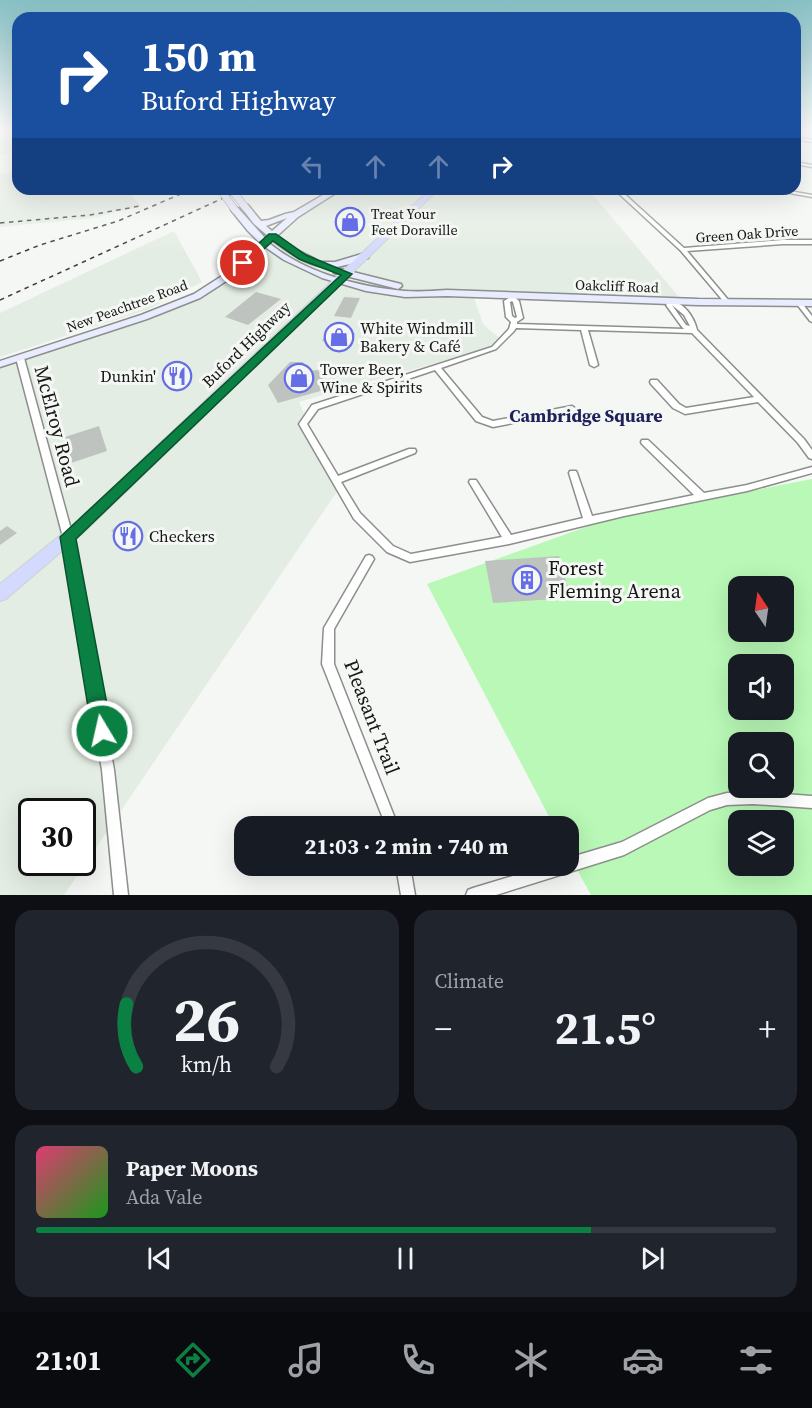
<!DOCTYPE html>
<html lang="en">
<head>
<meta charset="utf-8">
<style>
	:root { --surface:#171b24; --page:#20242c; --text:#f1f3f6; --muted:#9ea1a6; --line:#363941; --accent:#0b8043 }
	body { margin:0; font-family:"Source Serif 4",serif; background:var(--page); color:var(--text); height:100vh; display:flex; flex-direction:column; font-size:22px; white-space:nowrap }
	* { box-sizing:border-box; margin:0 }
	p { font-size:20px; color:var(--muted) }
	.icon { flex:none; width:33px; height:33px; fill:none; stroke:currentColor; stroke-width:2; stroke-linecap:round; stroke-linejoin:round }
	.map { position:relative; height:895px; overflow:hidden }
	.details { display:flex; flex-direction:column; gap:15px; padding:15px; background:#0d0f14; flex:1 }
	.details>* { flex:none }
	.banner { position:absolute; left:12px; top:12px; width:789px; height:183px; border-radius:18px; box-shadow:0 6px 24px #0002; background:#1a4fa0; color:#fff; overflow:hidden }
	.needle { width:39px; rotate:347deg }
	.fabs { position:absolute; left:728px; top:576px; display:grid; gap:12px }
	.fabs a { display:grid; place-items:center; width:66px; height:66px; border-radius:12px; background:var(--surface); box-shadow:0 6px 24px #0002; font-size:30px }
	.speed { position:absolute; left:18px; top:798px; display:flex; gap:12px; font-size:30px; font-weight:700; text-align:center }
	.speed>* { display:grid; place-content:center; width:78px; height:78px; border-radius:50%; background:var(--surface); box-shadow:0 6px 24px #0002; line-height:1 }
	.speed .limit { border:3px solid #111; border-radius:9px; background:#fff; color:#111 }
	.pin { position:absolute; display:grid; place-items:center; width:51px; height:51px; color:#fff; margin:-26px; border:3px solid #fff; border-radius:50%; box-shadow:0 2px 6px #0007 }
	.me { position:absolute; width:66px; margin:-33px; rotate:351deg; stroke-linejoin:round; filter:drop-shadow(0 0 4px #0008) }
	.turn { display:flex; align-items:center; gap:21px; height:126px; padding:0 30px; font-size:27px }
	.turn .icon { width:78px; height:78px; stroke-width:2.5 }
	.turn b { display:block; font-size:42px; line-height:51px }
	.lanes { display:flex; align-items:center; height:57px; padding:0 30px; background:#0003; justify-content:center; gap:30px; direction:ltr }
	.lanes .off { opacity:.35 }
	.big { font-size:45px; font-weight:700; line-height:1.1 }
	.details .widget { flex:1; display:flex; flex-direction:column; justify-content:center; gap:9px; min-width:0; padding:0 21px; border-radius:18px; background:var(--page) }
	.details .dial { align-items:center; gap:0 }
	.dial svg { height:156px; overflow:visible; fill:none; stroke:var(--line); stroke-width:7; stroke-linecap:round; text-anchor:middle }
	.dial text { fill:var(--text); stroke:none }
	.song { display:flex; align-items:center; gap:18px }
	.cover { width:72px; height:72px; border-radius:9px; background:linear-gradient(135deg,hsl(340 70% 55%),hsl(120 70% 35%)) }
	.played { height:6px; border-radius:3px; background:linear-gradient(90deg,var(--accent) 75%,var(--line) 75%) }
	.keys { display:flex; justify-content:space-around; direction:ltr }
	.heat { display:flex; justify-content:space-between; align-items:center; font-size:33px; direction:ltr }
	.details .tiles { flex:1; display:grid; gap:15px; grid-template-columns:1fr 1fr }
	.widget:last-child { grid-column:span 2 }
	.trip { position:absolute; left:234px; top:816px; width:345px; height:60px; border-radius:18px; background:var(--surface); box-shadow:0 6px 24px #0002; font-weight:700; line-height:60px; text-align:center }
	.dock { display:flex; height:96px; justify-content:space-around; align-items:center; background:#090b0e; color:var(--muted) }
	.dock .icon { width:42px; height:42px }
	.dock .on { color:var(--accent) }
	.dock b { font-size:27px; color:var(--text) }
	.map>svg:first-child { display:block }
	.built { fill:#e4ede3; fill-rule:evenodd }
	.green { fill:#b9f8b6; fill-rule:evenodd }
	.building { fill:#bfc3bf }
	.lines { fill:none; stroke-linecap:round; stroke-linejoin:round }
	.street-casing { stroke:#8c8f8c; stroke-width:3 }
	.secondary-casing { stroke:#8c8f8c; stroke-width:3 }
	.primary-casing { stroke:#d0d0d0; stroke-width:2 }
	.street { fill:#fff; fill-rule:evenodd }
	.secondary { fill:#e9ecff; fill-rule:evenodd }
	.primary { fill:#d3dafe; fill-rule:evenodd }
	.rail { stroke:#3b3c3b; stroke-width:1.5; stroke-dasharray:4.5 4.5; stroke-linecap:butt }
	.secondary-bridge-casing { stroke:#8c8f8c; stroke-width:8; stroke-linecap:butt }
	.secondary-bridge { stroke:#e9ecff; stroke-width:7 }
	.route { fill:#0b8043; stroke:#07532c; stroke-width:1.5 }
	.labels { text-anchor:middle; stroke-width:6; stroke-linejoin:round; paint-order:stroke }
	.far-poi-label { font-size:14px; fill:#151615; stroke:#f4f7f3; text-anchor:start }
	.far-street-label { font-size:14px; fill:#151615; stroke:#f4f7f3 }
	.poi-label { font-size:16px; fill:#151615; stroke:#f4f7f3; text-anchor:start }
	.street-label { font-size:16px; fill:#151615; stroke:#f4f7f3 }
	.neighbourhood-label { font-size:18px; font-weight:bold; fill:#20235b; stroke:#f4f7f3 }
	.near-street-label { font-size:20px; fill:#151615; stroke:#f4f7f3 }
	.near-poi-label { font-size:20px; fill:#151615; stroke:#f4f7f3; text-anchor:start }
</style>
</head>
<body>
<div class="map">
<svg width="812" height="895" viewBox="0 0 812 895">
	<rect width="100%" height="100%" fill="#f4f7f3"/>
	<!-- built -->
	<g class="built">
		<path d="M 0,128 L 18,128 L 18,153 L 0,155 Z"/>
		<path d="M 18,172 L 18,189 L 126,189 L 141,206 L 92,218 L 0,227 L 0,174 Z"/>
		<path d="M 339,189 L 588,189 L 679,297 L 473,295 L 483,324 L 505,343 L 299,402 L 338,490 L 64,895 L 0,895 L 0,363 L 190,300 L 236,272 L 282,226 ZM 32,812 L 82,812 L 82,862 L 32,862 Z"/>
		<path d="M 174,231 L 202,282 L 147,310 L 0,357 L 0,313 Z"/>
	</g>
	<!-- green -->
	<path class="green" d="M 812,479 L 812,895 L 591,895 L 569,855 L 568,826 L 554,826 L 427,584 L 611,518 ZM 738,586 L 783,586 L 783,632 L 738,632 ZM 738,664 L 783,664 L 783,710 L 738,710 ZM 738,742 L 783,742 L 783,788 L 738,788 ZM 738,820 L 783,820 L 783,866 L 738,866 Z"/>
	<!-- building -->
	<g class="building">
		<path d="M 256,292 L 281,299 L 248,325 L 225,317 Z"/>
		<path d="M 344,297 L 360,298 L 351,318 L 334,316 Z"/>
		<path d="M 328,329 L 355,333 L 350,345 L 322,341 Z"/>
		<path d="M 290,362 L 303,362 L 308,371 L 318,370 L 327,386 L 323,387 L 324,390 L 278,403 L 268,385 Z"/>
		<path d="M 178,367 L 187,383 L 176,386 L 167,370 Z"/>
		<path d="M 99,426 L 107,451 L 71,463 L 65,437 Z"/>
		<path d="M 120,523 L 139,531 L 131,541 L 111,531 Z"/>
		<path d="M 7,526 L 17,533 L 0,545 L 0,531 Z"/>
		<path d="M 559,556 L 571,598 L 493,603 L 485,561 Z"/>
	</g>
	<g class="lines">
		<!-- street casing -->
		<g class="street-casing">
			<g id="street">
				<path d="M 795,137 L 812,140 L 812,142 L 795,139 Z"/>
				<path d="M 795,162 L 812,165 L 812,167 L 795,164 Z"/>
				<path d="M 614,189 L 619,189 L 684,248 L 783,240 L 812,240 L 812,244 L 783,244 L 687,251 L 730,302 L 729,303 L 725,303 L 681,251 Z"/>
				<path d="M 767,189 L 778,189 L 812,195 L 812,197 Z"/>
				<path d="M 511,294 L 519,301 L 523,318 L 517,322 L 517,324 L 684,329 L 682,327 L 666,305 L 670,301 C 684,302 694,317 697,330 L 804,439 L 812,450 L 812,459 L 809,458 L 798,443 L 758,402 L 685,414 L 673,408 L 651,384 L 650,382 L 651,380 L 657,380 L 679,404 L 686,408 L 754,397 L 692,333 L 588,330 L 598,365 L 594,367 L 590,365 L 581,330 L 516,328 L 514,331 L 496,349 L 441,368 L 482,417 L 493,421 L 572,406 L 576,409 L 575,411 L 493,427 L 476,421 L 435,370 L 318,409 L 307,424 L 338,476 L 409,449 L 415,449 L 416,451 L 415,453 L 341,482 L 360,513 L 393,546 L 411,554 L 502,537 L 469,482 L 470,480 L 476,480 L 511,535 L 583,518 L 569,473 L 570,471 L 576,471 L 577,473 L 592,516 L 694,495 L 642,444 L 641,442 L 642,440 L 648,440 L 704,493 L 747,485 L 812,467 L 812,473 L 747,491 L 624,516 L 509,544 L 410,562 L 387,552 L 354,519 L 299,424 L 312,405 L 492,347 L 509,329 L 511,322 L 506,317 L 504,301 L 509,298 L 508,296 ZM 512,301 L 513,302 L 517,317 L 515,318 L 512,316 L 510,302 ZM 672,305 L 684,315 L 690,326 L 686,325 Z"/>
				<path d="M 799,301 L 801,302 L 812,316 L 812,322 L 810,321 L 796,303 Z"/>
				<path d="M 17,356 L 20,356 L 24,358 L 73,537 L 114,770 L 128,895 L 114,895 L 102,770 L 63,537 L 16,358 Z"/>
				<path d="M 369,555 L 372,556 L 374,559 L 334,629 L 334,664 L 398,826 L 386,826 L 322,664 L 324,628 L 366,556 Z"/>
				<path d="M 753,792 L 812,796 L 812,808 L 753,804 L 727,805 L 710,810 L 624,855 L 496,895 L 466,895 L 468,890 L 473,888 L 546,866 L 568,866 L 568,858 L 622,842 L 708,798 L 727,793 Z"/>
				<path d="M 396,866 L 410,866 L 415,895 L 401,895 Z"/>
			</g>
		</g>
		<!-- secondary casing -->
		<g class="secondary-casing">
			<g id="secondary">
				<path d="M 333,189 L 342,189 L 298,217 L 277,236 L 295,249 L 315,259 L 316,262 L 335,262 L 365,253 L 369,256 L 368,258 C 358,261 346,266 335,267 C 312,270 291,254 272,240 L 269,243 C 305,273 359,287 405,291 C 419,292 433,291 447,290 L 698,299 L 812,300 L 812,306 L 698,305 L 447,296 L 405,297 L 366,291 L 322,278 L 284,260 L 265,247 L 231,278 L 200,298 L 147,319 L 0,367 L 0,361 L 141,315 L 194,294 L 225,274 L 260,243 L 248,231 L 231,210 L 232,208 L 238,208 L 265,238 L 268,236 L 254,224 L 241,207 L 242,205 L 248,205 L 261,221 L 269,220 L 285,214 L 294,212 ZM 287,218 L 272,231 L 266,226 Z"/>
				<path d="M 337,268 L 401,284 L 402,286 L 398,289 L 334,273 L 334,269 Z"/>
			</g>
		</g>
		<!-- primary casing -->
		<g class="primary-casing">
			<path id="primary" d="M 430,189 L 439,189 L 83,533 L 6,599 L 0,601 L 0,584 L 73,525 Z"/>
		</g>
		<!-- street -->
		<use href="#street" class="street"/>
		<!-- secondary -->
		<use href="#secondary" class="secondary"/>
		<!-- primary -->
		<use href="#primary" class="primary"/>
		<!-- rail -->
		<g class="rail">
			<path d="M 0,223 L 90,215 L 140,206"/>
			<path d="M 0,261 L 40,245 L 118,221 L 183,193"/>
			<path d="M 0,300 L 243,189"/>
		</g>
		<!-- secondary-bridge casing -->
		<g class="secondary-bridge-casing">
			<g id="secondary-bridge">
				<path d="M 220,189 L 235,210"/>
				<path d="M 231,189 L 245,207"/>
			</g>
		</g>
		<!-- secondary-bridge -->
		<use href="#secondary-bridge" class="secondary-bridge"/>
	</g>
	<!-- sky -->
	<linearGradient id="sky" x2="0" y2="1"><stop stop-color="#86c0c5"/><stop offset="0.51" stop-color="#fafbfa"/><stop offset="1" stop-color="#fafbfa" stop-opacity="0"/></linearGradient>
	<rect width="812" height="253" fill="url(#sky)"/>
	<!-- route -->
	<path class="route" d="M 269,234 L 276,234 L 306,255 L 352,274 L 76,539 L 112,731 L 109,738 L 102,741 L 95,738 L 92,731 L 60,537 L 341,275 L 299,259 L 273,241 L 246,265 L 239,265 L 239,261 Z"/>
	<!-- icons -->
	<defs>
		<g id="shop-ring" transform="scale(1.5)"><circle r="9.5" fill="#f4f7f3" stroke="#656ee7" stroke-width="1.5"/><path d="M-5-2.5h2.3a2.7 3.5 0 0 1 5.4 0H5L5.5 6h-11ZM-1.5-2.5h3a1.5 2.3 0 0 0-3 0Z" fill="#656ee7"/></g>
		<g id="restaurant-ring" transform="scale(1.5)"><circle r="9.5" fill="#f4f7f3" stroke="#656ee7" stroke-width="1.5"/><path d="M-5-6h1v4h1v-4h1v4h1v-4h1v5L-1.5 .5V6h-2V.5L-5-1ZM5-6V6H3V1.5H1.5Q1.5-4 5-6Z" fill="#656ee7"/></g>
		<g id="building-ring" transform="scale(1.5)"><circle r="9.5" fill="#f4f7f3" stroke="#656ee7" stroke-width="1.5"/><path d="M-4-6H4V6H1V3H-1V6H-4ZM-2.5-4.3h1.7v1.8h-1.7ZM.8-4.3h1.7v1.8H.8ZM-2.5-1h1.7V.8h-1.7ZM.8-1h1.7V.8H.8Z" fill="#656ee7"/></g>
	</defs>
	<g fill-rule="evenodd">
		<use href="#shop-ring" x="350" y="222"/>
		<use href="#shop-ring" x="339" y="337"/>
		<use href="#restaurant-ring" x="177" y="376"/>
		<use href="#shop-ring" x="299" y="378"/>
		<use href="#restaurant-ring" x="128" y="536"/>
		<use href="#building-ring" x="527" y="580"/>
	</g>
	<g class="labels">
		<!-- far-poi labels -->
		<g class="far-poi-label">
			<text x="371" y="219">Treat Your<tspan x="371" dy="16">Feet Doraville</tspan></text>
		</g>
		<!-- far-street labels -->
		<g class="far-street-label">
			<text transform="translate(747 234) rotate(-4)" y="5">Green Oak Drive</text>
			<text transform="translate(617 286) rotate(2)" y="5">Oakcliff Road</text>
			<text transform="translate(127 306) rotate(-20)" y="5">New Peachtree Road</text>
		</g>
		<!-- poi labels -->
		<g class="poi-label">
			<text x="360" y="334">White Windmill<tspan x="360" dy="18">Bakery &amp; Café</tspan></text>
			<text x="320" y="375">Tower Beer,<tspan x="320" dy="18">Wine &amp; Spirits</tspan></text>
			<text x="156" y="382" text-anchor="end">Dunkin'</text>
			<text x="149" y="542">Checkers</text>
		</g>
		<!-- street labels -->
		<g class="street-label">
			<text transform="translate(246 344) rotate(-44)" y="6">Buford Highway</text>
		</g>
		<!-- neighbourhood labels -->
		<g class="neighbourhood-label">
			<text x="586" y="422">Cambridge Square</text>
		</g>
		<!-- near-street labels -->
		<g class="near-street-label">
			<text transform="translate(57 426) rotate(75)" y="7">McElroy Road</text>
			<text transform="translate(372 717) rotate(69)" y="7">Pleasant Trail</text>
		</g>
		<!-- near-poi labels -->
		<g class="near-poi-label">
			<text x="548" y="575">Forest<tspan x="548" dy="23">Fleming Arena</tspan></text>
		</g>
	</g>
</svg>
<div class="fabs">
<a><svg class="needle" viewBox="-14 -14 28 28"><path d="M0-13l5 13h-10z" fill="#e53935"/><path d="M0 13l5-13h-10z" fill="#9ea1a6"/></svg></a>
<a><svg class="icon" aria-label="sound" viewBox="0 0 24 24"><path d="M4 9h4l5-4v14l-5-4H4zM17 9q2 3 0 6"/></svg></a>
<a><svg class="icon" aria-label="search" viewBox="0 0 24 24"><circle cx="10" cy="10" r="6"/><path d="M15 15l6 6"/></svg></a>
<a><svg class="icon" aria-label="layers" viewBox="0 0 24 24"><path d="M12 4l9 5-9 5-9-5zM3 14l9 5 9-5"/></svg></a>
</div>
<div class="speed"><div class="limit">30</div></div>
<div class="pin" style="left:243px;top:263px;background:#d93025"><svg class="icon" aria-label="arrive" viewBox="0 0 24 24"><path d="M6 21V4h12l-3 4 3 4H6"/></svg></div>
<svg class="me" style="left:102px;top:731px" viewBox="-20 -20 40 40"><circle r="17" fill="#0b8043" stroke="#fff" stroke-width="3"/><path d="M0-11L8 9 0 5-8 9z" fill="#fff"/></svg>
<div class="trip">21:03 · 2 min · 740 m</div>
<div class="banner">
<div class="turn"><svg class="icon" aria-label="right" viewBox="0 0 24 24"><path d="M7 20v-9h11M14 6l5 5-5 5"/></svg><div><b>150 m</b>Buford Highway</div></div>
<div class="lanes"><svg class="icon off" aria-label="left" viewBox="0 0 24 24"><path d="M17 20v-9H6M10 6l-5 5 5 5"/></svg><svg class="icon off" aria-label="ahead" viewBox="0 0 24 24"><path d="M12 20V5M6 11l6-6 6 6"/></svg><svg class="icon off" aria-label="ahead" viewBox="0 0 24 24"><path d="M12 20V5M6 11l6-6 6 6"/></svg><svg class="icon" aria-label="right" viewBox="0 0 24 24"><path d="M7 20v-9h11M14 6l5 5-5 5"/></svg></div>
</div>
</div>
<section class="details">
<div class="tiles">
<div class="widget dial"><svg viewBox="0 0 100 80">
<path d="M14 69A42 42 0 1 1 86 69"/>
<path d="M14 69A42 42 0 0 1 9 37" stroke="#0b8043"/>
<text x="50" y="56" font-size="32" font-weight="700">26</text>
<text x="50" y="72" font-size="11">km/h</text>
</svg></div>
<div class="widget"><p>Climate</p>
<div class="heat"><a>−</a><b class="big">21.5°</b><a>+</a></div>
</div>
<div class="widget">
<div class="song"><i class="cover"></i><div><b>Paper Moons</b><p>Ada Vale</p></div></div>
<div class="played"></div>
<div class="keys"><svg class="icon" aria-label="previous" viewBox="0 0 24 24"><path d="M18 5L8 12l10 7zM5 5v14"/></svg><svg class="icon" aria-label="pause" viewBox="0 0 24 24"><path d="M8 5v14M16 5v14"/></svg><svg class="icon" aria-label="next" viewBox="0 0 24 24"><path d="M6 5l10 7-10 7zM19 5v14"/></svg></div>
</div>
</div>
</section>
<nav class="dock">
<b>21:01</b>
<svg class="icon on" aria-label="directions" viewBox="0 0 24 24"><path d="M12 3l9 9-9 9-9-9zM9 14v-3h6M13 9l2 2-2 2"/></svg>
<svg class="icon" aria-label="music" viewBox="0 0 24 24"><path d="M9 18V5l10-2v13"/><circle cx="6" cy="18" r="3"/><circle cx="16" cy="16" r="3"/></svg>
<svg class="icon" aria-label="phone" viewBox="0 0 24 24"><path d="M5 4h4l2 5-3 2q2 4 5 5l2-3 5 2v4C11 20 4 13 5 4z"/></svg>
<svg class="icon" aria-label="climate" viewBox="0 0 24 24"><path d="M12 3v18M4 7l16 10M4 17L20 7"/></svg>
<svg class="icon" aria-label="car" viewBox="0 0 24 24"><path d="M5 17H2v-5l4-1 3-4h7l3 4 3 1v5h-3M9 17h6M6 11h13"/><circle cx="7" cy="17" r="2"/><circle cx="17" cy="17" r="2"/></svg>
<svg class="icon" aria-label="filters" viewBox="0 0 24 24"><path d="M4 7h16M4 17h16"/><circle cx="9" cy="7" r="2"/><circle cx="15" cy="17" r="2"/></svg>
</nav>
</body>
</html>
